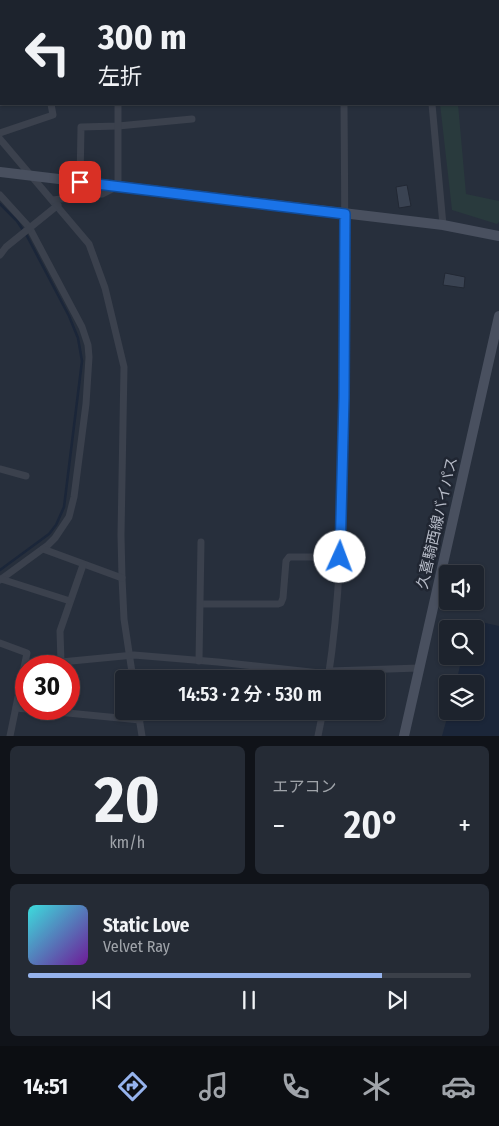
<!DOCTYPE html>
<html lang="ja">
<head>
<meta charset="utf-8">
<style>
	:root { --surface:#1d232d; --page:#252b35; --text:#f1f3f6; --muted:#a0a4aa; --line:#3b4049; --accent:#96b3ed }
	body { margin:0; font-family:"Fira Sans Condensed","Noto Sans JP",sans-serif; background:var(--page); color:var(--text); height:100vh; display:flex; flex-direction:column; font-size:19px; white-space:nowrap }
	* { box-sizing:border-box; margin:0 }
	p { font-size:16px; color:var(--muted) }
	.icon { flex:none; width:28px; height:28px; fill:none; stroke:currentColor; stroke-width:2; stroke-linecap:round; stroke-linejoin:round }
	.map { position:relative; height:736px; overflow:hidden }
	.panel { display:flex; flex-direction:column; gap:10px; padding:10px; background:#101319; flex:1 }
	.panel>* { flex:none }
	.guide { position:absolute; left:0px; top:0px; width:500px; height:105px; box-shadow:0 1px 4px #0004,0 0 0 1px var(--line); background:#1d232d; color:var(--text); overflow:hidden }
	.tools { position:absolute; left:439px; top:565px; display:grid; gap:10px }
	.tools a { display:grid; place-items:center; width:45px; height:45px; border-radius:5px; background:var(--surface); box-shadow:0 1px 4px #0004,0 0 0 1px var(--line); font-size:25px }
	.speed { position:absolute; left:15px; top:655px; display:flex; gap:10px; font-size:25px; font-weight:700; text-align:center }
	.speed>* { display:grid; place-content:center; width:65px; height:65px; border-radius:50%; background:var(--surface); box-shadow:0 1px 4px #0004,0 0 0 1px var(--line); line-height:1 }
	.speed .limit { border:8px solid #d22; background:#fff; color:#111 }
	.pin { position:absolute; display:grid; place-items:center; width:42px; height:42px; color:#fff; margin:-21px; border-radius:10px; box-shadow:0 2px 8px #0006 }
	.me { position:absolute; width:55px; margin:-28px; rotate:2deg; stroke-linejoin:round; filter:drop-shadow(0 0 4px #0008) }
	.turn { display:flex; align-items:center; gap:18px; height:105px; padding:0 15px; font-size:22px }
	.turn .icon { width:65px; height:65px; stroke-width:2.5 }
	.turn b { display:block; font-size:35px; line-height:42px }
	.big { font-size:38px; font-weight:600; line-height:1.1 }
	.panel .card { flex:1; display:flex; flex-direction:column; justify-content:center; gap:8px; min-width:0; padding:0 18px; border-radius:8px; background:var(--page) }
	.panel .dial { align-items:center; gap:0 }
	.dial b { font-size:65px; line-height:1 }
	.song { display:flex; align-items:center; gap:15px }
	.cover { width:60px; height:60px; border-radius:8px; background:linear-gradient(135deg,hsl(180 70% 55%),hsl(280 70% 35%)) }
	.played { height:5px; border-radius:2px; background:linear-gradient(90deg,var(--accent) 80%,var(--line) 80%) }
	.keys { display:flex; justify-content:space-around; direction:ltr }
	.heat { display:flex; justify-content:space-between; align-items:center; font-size:28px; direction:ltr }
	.panel .tiles { flex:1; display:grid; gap:10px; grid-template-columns:1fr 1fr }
	.card:last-child { grid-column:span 2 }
	.trip { position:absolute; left:115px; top:670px; width:270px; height:50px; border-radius:5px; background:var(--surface); box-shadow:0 1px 4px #0004,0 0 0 1px var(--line); font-weight:600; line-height:50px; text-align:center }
	.tabs { display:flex; height:80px; justify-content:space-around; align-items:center; background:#0c0e12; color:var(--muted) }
	.tabs .icon { width:35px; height:35px }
	.tabs .on { color:var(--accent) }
	.tabs b { font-size:22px; color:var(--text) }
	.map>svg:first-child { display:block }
	.green { fill:#293a3d }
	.water { fill:#1b2639 }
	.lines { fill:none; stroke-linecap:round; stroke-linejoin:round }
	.stream { stroke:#1b2639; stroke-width:2.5 }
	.building { fill:#3a4352; stroke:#222834 }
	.street { stroke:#3b414d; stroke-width:7 }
	.secondary { stroke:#49505f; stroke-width:10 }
	.route-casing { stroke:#114b97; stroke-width:12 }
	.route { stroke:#1a73e8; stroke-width:9 }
	.labels { text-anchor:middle; stroke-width:5; stroke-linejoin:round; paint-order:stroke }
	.street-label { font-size:15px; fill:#b7bcc8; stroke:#202632 }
</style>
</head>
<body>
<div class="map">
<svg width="499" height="736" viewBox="0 0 499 736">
	<rect width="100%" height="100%" fill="#272f3c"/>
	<!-- green -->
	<path class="green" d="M 440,104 L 458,104 L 466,194 L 499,201 L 499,222 L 497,224 L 452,210 Z"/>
	<!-- water -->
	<path class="water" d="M 472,620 L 499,626 L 499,736 L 442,736 L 449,711 L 475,711 L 475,684 L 456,684 L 462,656 L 475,656 L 475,629 L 469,629 Z"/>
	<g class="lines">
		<!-- stream -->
		<path class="stream" d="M 0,204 L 17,221 L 27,236 L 69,316 L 78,338 L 82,361 L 64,507 L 56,525 L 49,534 L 0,570"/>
	</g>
	<!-- building -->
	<g class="building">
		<path d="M 407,185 L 411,206 L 399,208 L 396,187 Z"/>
		<path d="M 445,273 L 465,277 L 464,288 L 443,285 Z"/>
	</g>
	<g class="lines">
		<!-- street -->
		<g class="street">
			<path d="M 43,0 L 43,1"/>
			<path d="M 342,0 L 342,1"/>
			<path d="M 446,0 L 446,1"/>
			<path d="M 154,1 L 154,0"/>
			<path d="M 0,29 L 1,38"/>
			<path d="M 0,50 L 1,49"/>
			<path d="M 432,104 L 443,225"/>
			<path d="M 0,133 L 53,115 L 51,104"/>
			<path d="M 0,139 L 89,244 L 105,288 L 124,367 L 121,535 L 122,578 L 124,619 L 133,679"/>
			<path d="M 80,182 L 81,127 L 118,126 L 192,119"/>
			<path d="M 0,195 L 29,227 L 82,327 L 88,345 L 89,357 L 86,404 L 74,497 L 69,517 L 55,538 L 48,545 L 0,580"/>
			<path d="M 53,200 L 102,194 L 118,186 L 118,104"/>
			<path d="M 0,255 L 6,247 L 58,205"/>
			<path d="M 0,469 L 26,476"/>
			<path d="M 43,549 L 122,578"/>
			<path d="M 83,565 L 60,631 L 61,662 L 134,655 L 218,662 L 329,674"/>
			<path d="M 1,579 L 70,601"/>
			<path d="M 201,604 L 278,604 L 281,603 L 283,598 L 286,561 L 289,557 L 340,557"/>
			<path d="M 0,643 L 27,653 L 10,736"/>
			<path d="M 199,661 L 201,542"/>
			<path d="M 330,671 L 419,668"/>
			<path d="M 328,679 C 340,601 342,523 343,445 C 346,331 345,217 344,104"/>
			<path d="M 16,708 L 140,720"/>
			<path d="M 138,711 L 142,736"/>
			<path d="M 318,736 L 323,711"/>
		</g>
		<!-- secondary -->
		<g class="secondary">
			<path d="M 0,172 L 443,225 L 499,236"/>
			<path d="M 404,736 L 499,316"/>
		</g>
	</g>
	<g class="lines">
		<!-- route casing -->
		<g class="route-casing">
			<path id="route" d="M 80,182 L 345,214 L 344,397 L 340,557"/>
		</g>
		<!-- route -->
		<use href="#route" class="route"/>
	</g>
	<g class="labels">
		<!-- street labels -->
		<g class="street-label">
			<text transform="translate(437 523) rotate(-77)" y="5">久喜騎西線バイパス</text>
		</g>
	</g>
</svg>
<div class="tools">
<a><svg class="icon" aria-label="sound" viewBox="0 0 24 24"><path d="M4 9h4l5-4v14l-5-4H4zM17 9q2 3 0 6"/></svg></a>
<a><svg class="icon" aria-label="search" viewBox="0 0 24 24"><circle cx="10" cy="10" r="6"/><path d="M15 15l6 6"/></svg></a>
<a><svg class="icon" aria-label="layers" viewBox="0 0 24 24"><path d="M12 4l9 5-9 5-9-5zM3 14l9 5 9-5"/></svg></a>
</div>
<div class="speed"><div class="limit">30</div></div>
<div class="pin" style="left:80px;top:182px;background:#d93025"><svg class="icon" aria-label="arrive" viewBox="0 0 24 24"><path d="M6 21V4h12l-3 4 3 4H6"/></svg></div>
<svg class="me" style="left:340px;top:557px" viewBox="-20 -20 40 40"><circle r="19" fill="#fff"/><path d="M0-13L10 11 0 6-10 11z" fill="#1a73e8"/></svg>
<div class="trip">14:53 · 2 分 · 530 m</div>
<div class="guide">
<div class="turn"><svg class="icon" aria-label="left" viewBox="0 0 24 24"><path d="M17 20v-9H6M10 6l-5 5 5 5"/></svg><div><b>300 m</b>左折</div></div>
</div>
</div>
<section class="panel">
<div class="tiles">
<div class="card dial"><b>20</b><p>km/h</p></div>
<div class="card"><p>エアコン</p>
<div class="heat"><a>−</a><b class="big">20°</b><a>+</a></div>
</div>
<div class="card">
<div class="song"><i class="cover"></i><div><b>Static Love</b><p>Velvet Ray</p></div></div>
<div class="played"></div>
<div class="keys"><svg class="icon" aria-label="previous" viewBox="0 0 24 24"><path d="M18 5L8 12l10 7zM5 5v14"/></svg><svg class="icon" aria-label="pause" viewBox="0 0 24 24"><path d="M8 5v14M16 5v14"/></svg><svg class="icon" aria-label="next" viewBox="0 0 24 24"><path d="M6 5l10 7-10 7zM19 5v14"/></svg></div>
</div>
</div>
</section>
<nav class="tabs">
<b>14:51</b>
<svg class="icon on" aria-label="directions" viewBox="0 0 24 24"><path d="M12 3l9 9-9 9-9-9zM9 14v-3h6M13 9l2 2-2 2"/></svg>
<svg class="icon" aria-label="music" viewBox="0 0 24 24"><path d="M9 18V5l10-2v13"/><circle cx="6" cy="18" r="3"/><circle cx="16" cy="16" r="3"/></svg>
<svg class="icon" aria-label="phone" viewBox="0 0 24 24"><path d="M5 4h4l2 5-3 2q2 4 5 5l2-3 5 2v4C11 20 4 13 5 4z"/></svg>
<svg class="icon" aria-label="climate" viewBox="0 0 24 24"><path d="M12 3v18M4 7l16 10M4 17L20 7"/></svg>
<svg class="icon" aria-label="car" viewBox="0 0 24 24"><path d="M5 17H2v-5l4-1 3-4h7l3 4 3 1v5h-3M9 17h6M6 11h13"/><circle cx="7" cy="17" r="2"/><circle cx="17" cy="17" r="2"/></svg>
</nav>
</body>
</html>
